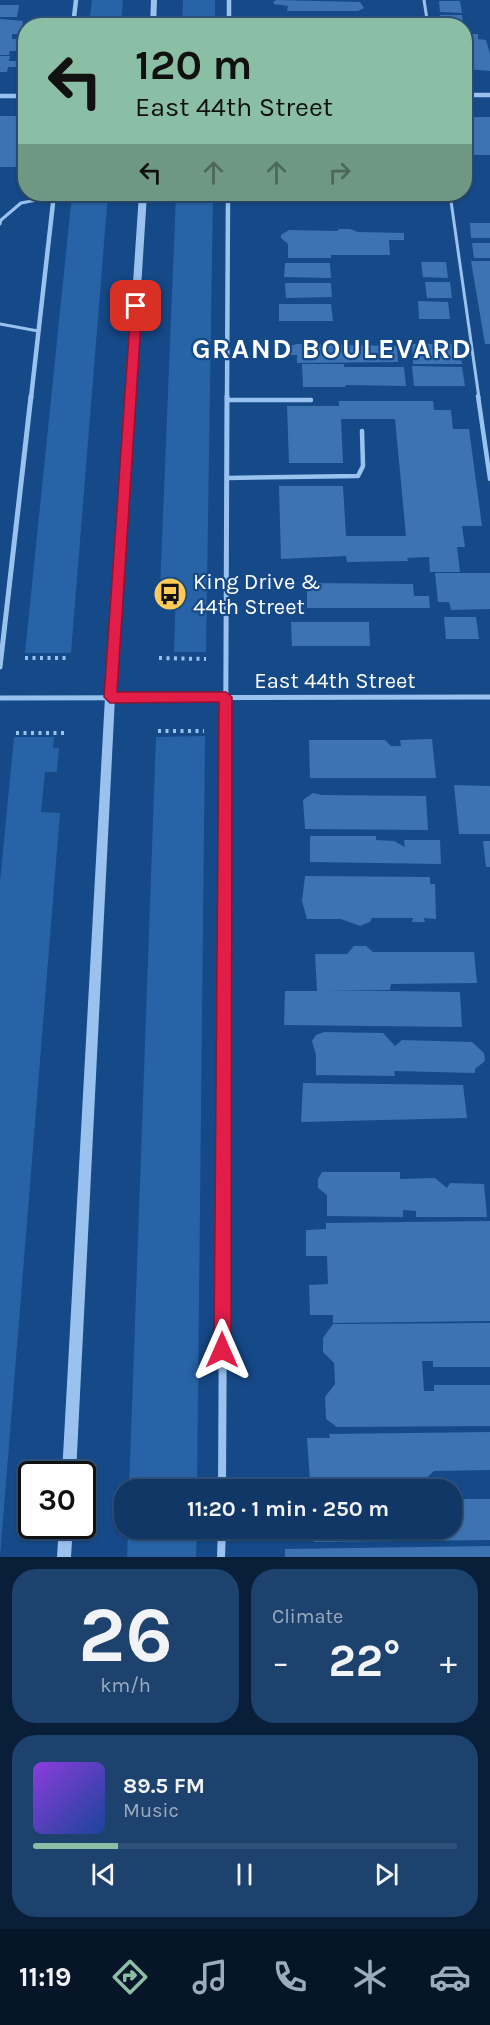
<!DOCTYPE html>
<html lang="en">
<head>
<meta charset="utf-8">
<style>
	:root { --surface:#103765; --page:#1e426e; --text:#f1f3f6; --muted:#9cacbf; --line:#305179; --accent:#8abfa5 }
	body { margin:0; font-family:Karla,sans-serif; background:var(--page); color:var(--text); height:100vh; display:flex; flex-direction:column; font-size:22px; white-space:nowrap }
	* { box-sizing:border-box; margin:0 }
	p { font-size:20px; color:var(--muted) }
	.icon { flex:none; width:33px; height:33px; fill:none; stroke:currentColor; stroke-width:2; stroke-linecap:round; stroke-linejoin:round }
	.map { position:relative; height:1557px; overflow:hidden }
	.panel { display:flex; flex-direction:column; gap:12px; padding:12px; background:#091e38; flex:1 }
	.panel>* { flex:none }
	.hud { position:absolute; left:18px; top:18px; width:454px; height:183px; border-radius:24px; box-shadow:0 2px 4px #0004,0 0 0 2px var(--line); background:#8abfa5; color:#111; overflow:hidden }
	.speed { position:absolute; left:18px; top:1461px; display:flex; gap:12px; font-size:30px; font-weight:700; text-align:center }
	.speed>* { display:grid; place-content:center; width:78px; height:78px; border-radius:50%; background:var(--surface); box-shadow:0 2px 4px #0004,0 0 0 2px var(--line); line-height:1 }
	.speed .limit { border:3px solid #111; border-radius:9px; background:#fff; color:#111 }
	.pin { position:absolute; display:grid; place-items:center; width:51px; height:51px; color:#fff; margin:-26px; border-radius:12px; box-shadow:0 3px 9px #0006 }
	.me { position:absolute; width:66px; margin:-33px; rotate:0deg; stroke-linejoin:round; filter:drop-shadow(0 0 4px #0008) }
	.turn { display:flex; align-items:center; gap:21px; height:126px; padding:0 18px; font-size:27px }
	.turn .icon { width:78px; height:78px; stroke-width:2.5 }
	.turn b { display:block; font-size:42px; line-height:51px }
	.lanes { display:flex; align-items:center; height:57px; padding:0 18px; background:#0003; justify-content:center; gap:30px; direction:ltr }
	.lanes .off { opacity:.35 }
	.big { font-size:45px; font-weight:700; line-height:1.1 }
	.panel .widget { flex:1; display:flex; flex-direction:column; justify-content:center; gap:9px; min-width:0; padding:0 21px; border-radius:24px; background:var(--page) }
	.panel .dial { align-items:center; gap:0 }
	.dial b { font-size:78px; line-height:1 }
	.song { display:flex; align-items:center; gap:18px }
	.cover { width:72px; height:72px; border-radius:9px; background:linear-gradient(135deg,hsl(270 70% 55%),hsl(220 70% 35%)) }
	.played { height:6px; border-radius:3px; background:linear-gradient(90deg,var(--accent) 20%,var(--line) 20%) }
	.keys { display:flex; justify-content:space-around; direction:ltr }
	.heat { display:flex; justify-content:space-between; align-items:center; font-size:33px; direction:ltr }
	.panel .tiles { flex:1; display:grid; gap:12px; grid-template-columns:1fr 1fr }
	.widget:last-child { grid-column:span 2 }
	.trip { position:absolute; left:114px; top:1479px; width:348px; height:60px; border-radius:24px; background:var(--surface); box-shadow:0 2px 4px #0004,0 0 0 2px var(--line); font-weight:700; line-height:60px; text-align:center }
	.dock { display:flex; height:96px; justify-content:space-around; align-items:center; background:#061628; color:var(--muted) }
	.dock .icon { width:42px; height:42px }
	.dock .active { color:var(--accent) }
	.dock b { font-size:27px; color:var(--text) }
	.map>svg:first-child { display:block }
	.green { fill:#2763a6 }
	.building { fill:#3d73b1 }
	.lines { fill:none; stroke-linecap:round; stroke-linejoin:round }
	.path { stroke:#9ac2ef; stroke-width:4; stroke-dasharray:3 4.5; stroke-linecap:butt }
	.service-far1 { stroke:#9ac2ef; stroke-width:3 }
	.service { stroke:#9ac2ef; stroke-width:4.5 }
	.minor-far2 { stroke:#9ac2ef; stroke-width:4.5 }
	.minor-far1 { stroke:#9ac2ef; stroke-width:5 }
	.minor { stroke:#9ac2ef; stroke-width:8 }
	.tertiary { fill:#9ac2ef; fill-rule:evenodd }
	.route { fill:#e11d48; stroke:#92132f; stroke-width:1.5 }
	.labels { text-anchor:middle; stroke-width:4.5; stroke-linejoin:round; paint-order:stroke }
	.poi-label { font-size:22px; fill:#fff; stroke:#154987; text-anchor:start }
	.street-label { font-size:22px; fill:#fff; stroke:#154987 }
	.district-label { font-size:28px; font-weight:bold; letter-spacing:1.5px; fill:#fff; stroke:#154987 }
</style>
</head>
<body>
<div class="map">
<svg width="490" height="1557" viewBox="0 0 490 1557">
	<rect width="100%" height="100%" fill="#154987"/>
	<!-- green -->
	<g class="green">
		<path d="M 92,0 L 123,0 L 121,25 L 89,25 Z"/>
		<path d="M 183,0 L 215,0 L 215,25 L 182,25 Z"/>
		<path d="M 72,194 L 108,194 L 71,653 L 25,653 Z"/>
		<path d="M 176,194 L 213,194 L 206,652 L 174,652 L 176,590 L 160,590 Z"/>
		<path d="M 205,736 L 197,1489 L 129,1489 L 156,737 Z"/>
		<path d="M 14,737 L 54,737 L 53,748 L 59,748 L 57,772 L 45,772 L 41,812 L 60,813 L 0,1557 L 0,882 Z"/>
		<path d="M 128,1529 L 197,1529 L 196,1557 L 127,1557 Z"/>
	</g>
	<!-- building -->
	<g class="building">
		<path d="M 277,0 L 360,2 L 364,8 L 358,11 L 287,11 L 288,6 L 274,4 L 274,1 Z"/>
		<path d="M 439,1 L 460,1 L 462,13 L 440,12 Z"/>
		<path d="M 0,5 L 19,5 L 17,17 L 0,17 Z"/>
		<path d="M 440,15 L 462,15 L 463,26 L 441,26 Z"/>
		<path d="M 0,19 L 23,21 L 21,34 L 12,34 L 12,39 L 21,39 L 19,51 L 10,51 L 9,55 L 0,55 Z"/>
		<path d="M 465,34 L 478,34 L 478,39 L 486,40 L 490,54 L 490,71 L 465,69 Z"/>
		<path d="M 0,56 L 10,56 L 9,61 L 18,61 L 17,67 L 8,67 L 7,72 L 0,72 Z"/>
		<path d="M 0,116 L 24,116 L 17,167 L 0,167 Z"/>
		<path d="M 465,117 L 490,117 L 490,155 L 469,155 L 468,149 L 465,151 Z"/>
		<path d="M 470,223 L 490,223 L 490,238 L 471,238 Z"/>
		<path d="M 339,229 L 350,229 L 358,232 L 404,233 L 404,240 L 389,240 L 390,255 L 331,255 L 331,258 L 288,258 L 288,244 L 281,238 L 281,235 L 289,230 L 337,231 Z"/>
		<path d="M 472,243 L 490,243 L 490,258 L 474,258 Z"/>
		<path d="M 471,261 L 490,261 L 490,344 L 485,344 Z"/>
		<path d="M 421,262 L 446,262 L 448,278 L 423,277 Z"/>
		<path d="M 285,263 L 330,263 L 331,278 L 284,277 Z"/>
		<path d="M 425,282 L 450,282 L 452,298 L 427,298 Z"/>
		<path d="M 285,283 L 331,283 L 332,297 L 286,298 Z"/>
		<path d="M 418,301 L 448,302 L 450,319 L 419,319 Z"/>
		<path d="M 279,304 L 331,304 L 333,321 L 279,321 Z"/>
		<path d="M 296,344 L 397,346 L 398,362 L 297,363 L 297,355 L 289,355 L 286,348 Z"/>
		<path d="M 412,344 L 459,344 L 462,364 L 413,364 Z"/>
		<path d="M 302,364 L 344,364 L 344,367 L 404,367 L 406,386 L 346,385 L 345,387 L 303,387 Z"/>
		<path d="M 412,366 L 462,367 L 465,386 L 414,386 Z"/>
		<path d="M 339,401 L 433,401 L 434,410 L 451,410 L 453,429 L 469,429 L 482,526 L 462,526 L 465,547 L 457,547 L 460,572 L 430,572 L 429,557 L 407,558 L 408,561 L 347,562 L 346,556 L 281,559 L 279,486 L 343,486 L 346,536 L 406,536 L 395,419 L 341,419 L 343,463 L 289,463 L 287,406 L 339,406 Z"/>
		<path d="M 435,573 L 490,573 L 490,609 L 451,610 L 449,602 L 438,602 Z"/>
		<path d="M 307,583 L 413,584 L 414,596 L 429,596 L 430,608 L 307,608 Z"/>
		<path d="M 444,617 L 476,617 L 479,639 L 446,639 Z"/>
		<path d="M 291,622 L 369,622 L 370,646 L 292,646 Z"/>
		<path d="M 432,739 L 436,778 L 310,778 L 309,740 L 385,740 L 391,746 L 401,746 L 400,740 Z"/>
		<path d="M 454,785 L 490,786 L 490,834 L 459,834 Z"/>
		<path d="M 313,793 L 322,795 L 426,796 L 428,830 L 305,829 L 303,800 Z"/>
		<path d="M 310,836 L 376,836 L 376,840 L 394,841 L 405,847 L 404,840 L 440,840 L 441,864 L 310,862 Z"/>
		<path d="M 483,841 L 490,841 L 490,867 L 486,867 Z"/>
		<path d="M 305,876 L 430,877 L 430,884 L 435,884 L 436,919 L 424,918 L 425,922 L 412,922 L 413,918 L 372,918 L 370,922 L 360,926 L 341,919 L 307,919 L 302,901 Z"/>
		<path d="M 354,946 L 366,946 L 373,952 L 474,952 L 477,983 L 391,984 L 390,990 L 324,990 L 460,992 L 462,1027 L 284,1025 L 285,991 L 317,991 L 315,954 L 347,954 Z"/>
		<path d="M 324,1032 L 383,1033 L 395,1046 L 402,1040 L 472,1042 L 484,1053 L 485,1061 L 475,1069 L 475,1073 L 394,1071 L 395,1076 L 316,1075 L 316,1055 L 312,1041 L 316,1035 Z"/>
		<path d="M 303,1083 L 463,1085 L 467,1118 L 301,1122 Z"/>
		<path d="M 322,1172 L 400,1172 L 400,1179 L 435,1178 L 447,1188 L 450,1183 L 484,1184 L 487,1217 L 416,1217 L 416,1211 L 403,1210 L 403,1217 L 327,1216 L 327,1195 L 318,1188 L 318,1179 Z"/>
		<path d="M 490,1221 L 490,1321 L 333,1323 L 333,1315 L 310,1315 L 309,1285 L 328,1284 L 327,1256 L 306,1256 L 306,1230 L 326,1229 L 326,1223 Z"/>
		<path d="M 490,1323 L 490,1367 L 433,1367 L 433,1361 L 422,1361 L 424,1391 L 434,1391 L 434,1385 L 490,1385 L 490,1426 L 337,1427 L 326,1419 L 325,1397 L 335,1384 L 334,1363 L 323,1352 L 323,1338 L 333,1324 Z"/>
		<path d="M 490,1432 L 490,1470 L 434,1471 L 419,1485 L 422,1490 L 332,1490 L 332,1481 L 310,1481 L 307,1438 L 330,1438 L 329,1434 Z"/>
		<path d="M 452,1499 L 490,1499 L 490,1540 L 314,1542 L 314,1528 L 452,1528 Z"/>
		<path d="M 490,1546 L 490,1557 L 285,1557 L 285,1549 Z"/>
	</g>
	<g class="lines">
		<!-- path -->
		<g class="path">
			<path d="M 25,658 L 69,658"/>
			<path d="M 159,658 L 206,659"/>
			<path d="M 158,731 L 204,731"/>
			<path d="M 16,733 L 66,733"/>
		</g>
		<!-- service-far1 -->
		<g class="service-far1">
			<path d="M 424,0 L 428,26"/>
			<path d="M 450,194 L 479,398"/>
			<path d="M 0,224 L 1,220 L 21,203 L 53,197"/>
			<path d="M 0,324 L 38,331"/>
		</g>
		<!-- service -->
		<g class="service">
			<path d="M 478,396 L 490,479"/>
			<path d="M 227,400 L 311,400"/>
			<path d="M 227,478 L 358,476 L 363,466 L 362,431"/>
		</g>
		<!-- minor-far2 -->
		<g class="minor-far2">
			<path d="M 229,0 L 229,26"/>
			<path d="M 73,26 L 76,0"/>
			<path d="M 465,95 L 490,95"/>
			<path d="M 0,96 L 26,96"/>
			<path d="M 31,398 L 54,194"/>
			<path d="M 227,398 L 228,194"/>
		</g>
		<!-- minor-far1 -->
		<g class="minor-far1">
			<path d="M 0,667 L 31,396"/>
			<path d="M 0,698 L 490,697"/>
			<path d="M 225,906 L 227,396"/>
		</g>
		<!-- minor -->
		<g class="minor">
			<path d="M 222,1490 L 225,905"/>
			<path d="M 221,1557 L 222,1528"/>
		</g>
		<!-- tertiary -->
		<g class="tertiary">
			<path d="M 151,0 L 157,0 L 156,26 L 150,26 Z"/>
			<path d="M 139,194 L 147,194 L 115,697 L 76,1474 L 62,1474 L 105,697 Z"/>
			<path d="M 59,1526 L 73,1526 L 71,1557 L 57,1557 Z"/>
		</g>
	</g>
	<!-- route -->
	<path class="route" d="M 136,303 L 142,306 L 117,692 L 226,692 L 232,697 L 231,1350 L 229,1356 L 222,1358 L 216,1356 L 214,1350 L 219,702 L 110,703 L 104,697 L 131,306 Z"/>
	<!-- icons -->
	<defs>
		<g id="bus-disc" transform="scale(1.725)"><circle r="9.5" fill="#ffcb58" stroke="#154987"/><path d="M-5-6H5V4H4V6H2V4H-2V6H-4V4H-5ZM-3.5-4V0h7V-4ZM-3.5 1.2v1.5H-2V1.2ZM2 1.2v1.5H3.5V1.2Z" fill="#111"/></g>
	</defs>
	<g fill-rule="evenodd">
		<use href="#bus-disc" x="170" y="594"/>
	</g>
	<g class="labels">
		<!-- poi labels -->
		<g class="poi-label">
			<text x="193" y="589">King Drive &amp;<tspan x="193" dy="25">44th Street</tspan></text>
		</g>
		<!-- street labels -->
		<g class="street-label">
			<text x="335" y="688">East 44th Street</text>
		</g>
		<!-- district labels -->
		<g class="district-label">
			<text x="332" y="358">GRAND BOULEVARD</text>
		</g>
	</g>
</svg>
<div class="speed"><div class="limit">30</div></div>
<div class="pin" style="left:136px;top:306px;background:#d93025"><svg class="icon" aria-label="arrive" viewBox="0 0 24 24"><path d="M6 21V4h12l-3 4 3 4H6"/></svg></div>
<svg class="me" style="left:222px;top:1350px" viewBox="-20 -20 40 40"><path d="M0-17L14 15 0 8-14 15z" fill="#e11d48" stroke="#fff" stroke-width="4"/></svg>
<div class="trip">11:20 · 1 min · 250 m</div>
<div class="hud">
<div class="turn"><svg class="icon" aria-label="left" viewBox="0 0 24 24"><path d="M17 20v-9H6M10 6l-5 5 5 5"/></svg><div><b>120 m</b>East 44th Street</div></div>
<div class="lanes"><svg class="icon" aria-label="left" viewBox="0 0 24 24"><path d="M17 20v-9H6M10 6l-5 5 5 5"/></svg><svg class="icon off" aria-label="ahead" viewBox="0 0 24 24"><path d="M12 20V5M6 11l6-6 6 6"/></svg><svg class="icon off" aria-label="ahead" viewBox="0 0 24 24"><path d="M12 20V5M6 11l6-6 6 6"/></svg><svg class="icon off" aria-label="right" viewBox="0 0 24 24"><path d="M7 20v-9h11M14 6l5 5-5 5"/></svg></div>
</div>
</div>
<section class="panel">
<div class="tiles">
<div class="widget dial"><b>26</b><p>km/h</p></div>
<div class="widget"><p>Climate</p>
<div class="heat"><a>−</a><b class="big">22°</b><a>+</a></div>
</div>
<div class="widget">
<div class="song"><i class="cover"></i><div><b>89.5 FM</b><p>Music</p></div></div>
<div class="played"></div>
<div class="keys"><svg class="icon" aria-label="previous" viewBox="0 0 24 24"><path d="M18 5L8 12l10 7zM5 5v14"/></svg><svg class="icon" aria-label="pause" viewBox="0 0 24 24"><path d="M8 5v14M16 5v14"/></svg><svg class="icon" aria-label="next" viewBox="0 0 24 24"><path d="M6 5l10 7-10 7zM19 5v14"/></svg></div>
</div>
</div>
</section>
<nav class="dock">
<b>11:19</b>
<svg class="icon active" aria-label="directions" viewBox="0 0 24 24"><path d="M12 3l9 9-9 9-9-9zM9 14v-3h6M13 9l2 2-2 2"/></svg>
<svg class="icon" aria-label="music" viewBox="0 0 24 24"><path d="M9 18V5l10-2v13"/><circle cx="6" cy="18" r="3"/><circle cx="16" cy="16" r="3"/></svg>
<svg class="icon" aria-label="phone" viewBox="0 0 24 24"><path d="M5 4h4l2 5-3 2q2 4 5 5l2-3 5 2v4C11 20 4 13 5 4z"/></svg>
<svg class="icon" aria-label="climate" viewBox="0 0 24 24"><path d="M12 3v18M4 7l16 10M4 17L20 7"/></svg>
<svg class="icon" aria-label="car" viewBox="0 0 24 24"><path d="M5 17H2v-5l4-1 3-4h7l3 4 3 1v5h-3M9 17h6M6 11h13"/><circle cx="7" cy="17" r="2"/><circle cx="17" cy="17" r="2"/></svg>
</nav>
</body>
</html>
